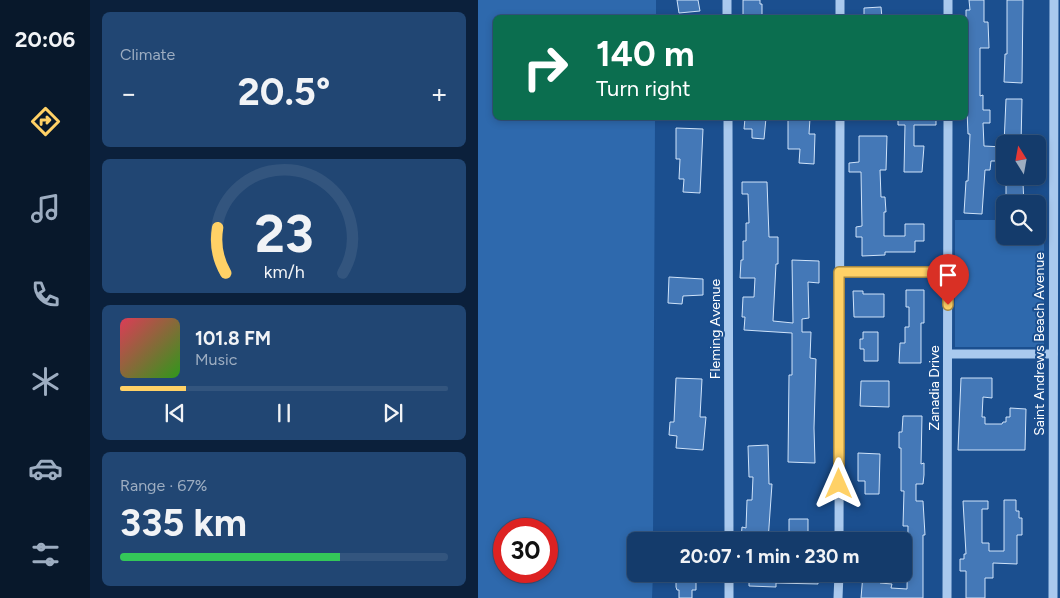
<!DOCTYPE html>
<html lang="en">
<head>
<meta charset="utf-8">
<style>
	:root { --surface:#143b6b; --page:#214673; --text:#f1f3f6; --muted:#9dadc1; --line:#33557e; --accent:#ffd166 }
	body { margin:0; font-family:Figtree,sans-serif; background:var(--page); color:var(--text); height:100vh; display:flex; flex-direction:column; font-size:19px; white-space:nowrap }
	* { box-sizing:border-box; margin:0 }
	p { font-size:16px; color:var(--muted) }
	.icon { flex:none; width:28px; height:28px; fill:none; stroke:currentColor; stroke-width:2; stroke-linecap:round; stroke-linejoin:round }
	.map { position:relative; flex:1; overflow:hidden }
	.drawer { display:flex; flex-direction:column; gap:12px; padding:12px; background:#0b203b; width:388px }
	.drawer>* { flex:none }
	.guide { position:absolute; left:15px; top:15px; width:475px; height:105px; border-radius:8px; box-shadow:0 2px 8px #0003,0 0 0 1px var(--line); background:#0b6e4f; color:#fff; overflow:hidden }
	.needle { width:32px; rotate:349deg }
	.controls { position:absolute; left:518px; top:135px; display:grid; gap:10px }
	.controls a { display:grid; place-items:center; width:50px; height:50px; border-radius:8px; background:var(--surface); box-shadow:0 2px 8px #0003,0 0 0 1px var(--line); font-size:25px }
	.speed { position:absolute; left:15px; top:518px; display:flex; gap:10px; font-size:25px; font-weight:700; text-align:center }
	.speed>* { display:grid; place-content:center; width:65px; height:65px; border-radius:50%; background:var(--surface); box-shadow:0 2px 8px #0003,0 0 0 1px var(--line); line-height:1 }
	.speed .limit { border:8px solid #d22; background:#fff; color:#111 }
	.pin { position:absolute; display:grid; place-items:center; width:42px; height:42px; color:#fff; margin:-51px -21px; border-radius:50% 50% 50% 0; rotate:-45deg; box-shadow:0 0 5px #0007 }
	.pin .icon { rotate:45deg }
	.me { position:absolute; width:55px; margin:-28px; rotate:0deg; stroke-linejoin:round; filter:drop-shadow(0 0 4px #0008) }
	.turn { display:flex; align-items:center; gap:18px; height:105px; padding:0 20px; font-size:22px }
	.turn .icon { width:65px; height:65px; stroke-width:2.5 }
	.turn b { display:block; font-size:35px; line-height:42px }
	.big { font-size:38px; font-weight:700; line-height:1.1 }
	.drawer .card { flex:1; display:flex; flex-direction:column; justify-content:center; gap:8px; min-width:0; padding:0 18px; border-radius:8px; background:var(--page) }
	.drawer .dial { align-items:center; gap:0 }
	.dial svg { height:130px; overflow:visible; fill:none; stroke:var(--line); stroke-width:7; stroke-linecap:round; text-anchor:middle }
	.dial text { fill:var(--text); stroke:none }
	.song { display:flex; align-items:center; gap:15px }
	.cover { width:60px; height:60px; border-radius:8px; background:linear-gradient(135deg,hsl(350 70% 55%),hsl(110 70% 35%)) }
	.played { height:5px; border-radius:2px; background:linear-gradient(90deg,var(--accent) 20%,var(--line) 20%) }
	.keys { display:flex; justify-content:space-around; direction:ltr }
	.heat { display:flex; justify-content:space-between; align-items:center; font-size:28px; direction:ltr }
	.charge { height:8px; border-radius:4px; background:linear-gradient(90deg,#34c759 67%,var(--line) 0) }
	.trip { position:absolute; left:149px; top:532px; width:285px; height:50px; border-radius:8px; background:var(--surface); box-shadow:0 2px 8px #0003,0 0 0 1px var(--line); font-weight:700; line-height:50px; text-align:center }
	main { display:flex; flex:1; min-height:0 }
	.tabs { display:flex; flex-direction:column; width:90px; justify-content:space-around; align-items:center; background:#08182b; color:var(--muted) }
	.tabs .icon { width:35px; height:35px }
	.tabs .selected { color:var(--accent) }
	.tabs b { font-size:22px; color:var(--text) }
	.map>svg:first-child { display:block }
	.green { fill:#2e69ad; fill-rule:evenodd }
	.building { fill:#4478b7; stroke:#cfe3fa }
	.lines { fill:none; stroke-linecap:round; stroke-linejoin:round }
	.minor { stroke:#a9c9ee; stroke-width:9 }
	.route-casing { stroke:#a68842; stroke-width:12 }
	.route { stroke:#ffd166; stroke-width:9 }
	.labels { text-anchor:middle; stroke-width:4; stroke-linejoin:round; paint-order:stroke }
	.street-label { font-size:14px; fill:#fff; stroke:#1b4f8f }
</style>
</head>
<body>
<main>
<nav class="tabs">
<b>20:06</b>
<svg class="icon selected" aria-label="directions" viewBox="0 0 24 24"><path d="M12 3l9 9-9 9-9-9zM9 14v-3h6M13 9l2 2-2 2"/></svg>
<svg class="icon" aria-label="music" viewBox="0 0 24 24"><path d="M9 18V5l10-2v13"/><circle cx="6" cy="18" r="3"/><circle cx="16" cy="16" r="3"/></svg>
<svg class="icon" aria-label="phone" viewBox="0 0 24 24"><path d="M5 4h4l2 5-3 2q2 4 5 5l2-3 5 2v4C11 20 4 13 5 4z"/></svg>
<svg class="icon" aria-label="climate" viewBox="0 0 24 24"><path d="M12 3v18M4 7l16 10M4 17L20 7"/></svg>
<svg class="icon" aria-label="car" viewBox="0 0 24 24"><path d="M5 17H2v-5l4-1 3-4h7l3 4 3 1v5h-3M9 17h6M6 11h13"/><circle cx="7" cy="17" r="2"/><circle cx="17" cy="17" r="2"/></svg>
<svg class="icon" aria-label="filters" viewBox="0 0 24 24"><path d="M4 7h16M4 17h16"/><circle cx="9" cy="7" r="2"/><circle cx="15" cy="17" r="2"/></svg>
</nav>
<section class="drawer">
<div class="card"><p>Climate</p>
<div class="heat"><a>−</a><b class="big">20.5°</b><a>+</a></div>
</div>
<div class="card dial"><svg viewBox="0 0 100 80">
<path d="M14 69A42 42 0 1 1 86 69"/>
<path d="M14 69A42 42 0 0 1 9 41" stroke="#ffd166"/>
<text x="50" y="56" font-size="32" font-weight="700">23</text>
<text x="50" y="72" font-size="11">km/h</text>
</svg></div>
<div class="card">
<div class="song"><i class="cover"></i><div><b>101.8 FM</b><p>Music</p></div></div>
<div class="played"></div>
<div class="keys"><svg class="icon" aria-label="previous" viewBox="0 0 24 24"><path d="M18 5L8 12l10 7zM5 5v14"/></svg><svg class="icon" aria-label="pause" viewBox="0 0 24 24"><path d="M8 5v14M16 5v14"/></svg><svg class="icon" aria-label="next" viewBox="0 0 24 24"><path d="M6 5l10 7-10 7zM19 5v14"/></svg></div>
</div>
<div class="card"><p>Range · 67%</p><b class="big">335 km</b><div class="charge"></div></div>
</section>
<div class="map">
<svg width="583" height="598" viewBox="0 0 583 598">
	<rect width="100%" height="100%" fill="#1b4f8f"/>
	<!-- green -->
	<g class="green">
		<path d="M 0,0 L 178,0 L 178,17 L 18,18 L 18,118 L 177,118 L 175,541 L 158,541 L 158,574 L 175,574 L 174,598 L 0,598 ZM 26,529 L 69,529 L 69,571 L 26,571 Z"/>
		<path d="M 477,220 L 526,220 L 526,236 L 559,236 L 559,220 L 566,220 L 566,347 L 477,347 Z"/>
	</g>
	<!-- building -->
	<g class="building">
		<path d="M 199,0 L 220,0 L 222,11 L 201,13 Z"/>
		<path d="M 265,0 L 282,0 L 282,4 L 284,4 L 284,18 L 265,18 Z"/>
		<path d="M 491,0 L 506,0 L 506,22 L 510,22 L 511,48 L 502,48 L 502,96 L 505,95 L 505,110 L 512,110 L 512,123 L 505,123 L 506,146 L 526,147 L 526,161 L 513,161 L 512,170 L 507,170 L 504,214 L 486,213 L 488,181 L 490,181 L 492,134 L 490,134 L 488,86 L 488,10 L 492,10 Z"/>
		<path d="M 529,0 L 545,0 L 544,83 L 526,82 L 527,54 L 529,54 Z"/>
		<path d="M 403,7 L 404,18 L 386,18 L 386,8 Z"/>
		<path d="M 528,99 L 544,99 L 543,144 L 526,144 Z"/>
		<path d="M 267,118 L 288,118 L 286,139 L 274,138 L 274,129 L 266,129 Z"/>
		<path d="M 310,118 L 332,118 L 331,134 L 337,134 L 336,164 L 321,163 L 322,149 L 310,149 Z"/>
		<path d="M 420,118 L 458,118 L 458,125 L 436,125 L 436,146 L 446,146 L 444,172 L 426,172 L 427,125 L 420,125 Z"/>
		<path d="M 198,128 L 225,129 L 222,193 L 205,192 L 206,179 L 201,179 L 202,159 L 198,159 Z"/>
		<path d="M 381,136 L 409,136 L 408,170 L 402,170 L 403,197 L 407,197 L 408,212 L 406,212 L 406,236 L 427,236 L 427,224 L 446,224 L 446,241 L 437,241 L 437,252 L 407,252 L 407,255 L 384,256 L 384,237 L 378,237 L 378,227 L 384,226 L 383,172 L 371,172 L 371,163 L 381,162 Z"/>
		<path d="M 264,182 L 289,182 L 291,237 L 300,237 L 300,264 L 298,264 L 295,321 L 315,323 L 314,260 L 341,261 L 341,283 L 330,282 L 331,318 L 324,319 L 324,332 L 333,332 L 332,358 L 338,359 L 336,428 L 337,463 L 310,462 L 311,375 L 314,375 L 314,333 L 266,330 L 267,317 L 264,317 L 265,297 L 276,297 L 277,278 L 262,278 L 263,260 L 265,260 L 265,241 L 268,241 L 268,223 L 271,223 L 270,194 L 264,194 Z"/>
		<path d="M 528,183 L 545,183 L 546,204 L 528,204 Z"/>
		<path d="M 191,277 L 225,279 L 225,295 L 205,296 L 204,304 L 190,303 Z"/>
		<path d="M 428,290 L 446,290 L 446,323 L 443,323 L 443,363 L 421,363 L 422,343 L 427,343 L 427,327 L 431,327 L 431,307 L 428,307 Z"/>
		<path d="M 375,291 L 385,291 L 385,294 L 406,294 L 406,317 L 376,317 Z"/>
		<path d="M 385,332 L 400,332 L 400,361 L 386,361 L 386,349 L 382,349 L 382,339 L 385,339 Z"/>
		<path d="M 198,378 L 224,379 L 222,417 L 228,417 L 225,450 L 198,448 L 199,436 L 191,435 L 192,422 L 196,422 Z"/>
		<path d="M 483,378 L 514,378 L 514,398 L 505,397 L 504,417 L 507,417 L 507,424 L 524,424 L 525,422 L 528,422 L 528,417 L 532,417 L 532,408 L 548,409 L 547,450 L 480,450 Z"/>
		<path d="M 383,381 L 411,381 L 411,407 L 382,406 Z"/>
		<path d="M 425,416 L 444,416 L 443,464 L 446,463 L 446,475 L 445,484 L 438,484 L 438,501 L 445,501 L 447,535 L 445,535 L 445,598 L 383,598 L 385,574 L 402,574 L 402,583 L 414,584 L 413,588 L 429,589 L 430,526 L 425,526 L 426,491 L 423,491 L 423,448 L 421,448 L 421,432 L 424,432 Z"/>
		<path d="M 290,445 L 291,484 L 294,484 L 290,541 L 269,541 L 270,539 L 263,539 L 264,527 L 268,528 L 269,500 L 274,500 L 275,477 L 271,477 L 270,446 Z"/>
		<path d="M 380,453 L 402,454 L 401,494 L 387,494 L 387,481 L 380,481 Z"/>
		<path d="M 526,500 L 538,500 L 538,511 L 541,511 L 541,518 L 544,518 L 544,535 L 539,535 L 539,564 L 515,563 L 515,578 L 507,578 L 507,598 L 488,598 L 488,571 L 482,571 L 482,559 L 486,559 L 486,554 L 488,554 L 485,501 L 510,501 L 510,509 L 504,509 L 504,543 L 511,543 L 511,551 L 526,551 Z"/>
		<path d="M 311,519 L 330,519 L 330,532 L 335,532 L 335,541 L 311,541 Z"/>
		<path d="M 201,574 L 218,574 L 218,590 L 214,590 L 214,598 L 201,598 L 201,590 L 199,590 L 198,587 L 198,576 L 201,576 Z"/>
		<path d="M 271,574 L 340,574 L 340,584 L 298,583 L 298,587 L 271,586 Z"/>
	</g>
	<g class="lines">
		<!-- minor -->
		<g class="minor">
			<path d="M 249,0 L 249,18"/>
			<path d="M 362,18 L 362,0"/>
			<path d="M 470,18 L 470,0"/>
			<path d="M 250,118 L 251,541"/>
			<path d="M 361,272 L 470,272"/>
			<path d="M 470,354 L 575,354"/>
			<path d="M 361,541 L 362,118"/>
			<path d="M 251,574 L 251,598"/>
			<path d="M 360,598 L 361,574"/>
			<path d="M 469,598 L 470,118"/>
			<path d="M 575,598 L 576,0"/>
		</g>
	</g>
	<g class="lines">
		<!-- route casing -->
		<g class="route-casing">
			<path id="route" d="M 361,484 L 361,272 L 470,272 L 470,305"/>
		</g>
		<!-- route -->
		<use href="#route" class="route"/>
	</g>
	<g class="labels">
		<!-- street labels -->
		<g class="street-label">
			<text transform="translate(237 329) rotate(-90)" y="5">Fleming Avenue</text>
			<text transform="translate(561 344) rotate(-90)" y="5">Saint Andrews Beach Avenue</text>
			<text transform="translate(456 388) rotate(-90)" y="5">Zanadia Drive</text>
		</g>
	</g>
</svg>
<div class="controls">
<a><svg class="needle" viewBox="-14 -14 28 28"><path d="M0-13l5 13h-10z" fill="#e53935"/><path d="M0 13l5-13h-10z" fill="#9dadc1"/></svg></a>
<a><svg class="icon" aria-label="search" viewBox="0 0 24 24"><circle cx="10" cy="10" r="6"/><path d="M15 15l6 6"/></svg></a>
</div>
<div class="speed"><div class="limit">30</div></div>
<div class="pin" style="left:470px;top:305px;background:#d93025"><svg class="icon" aria-label="arrive" viewBox="0 0 24 24"><path d="M6 21V4h12l-3 4 3 4H6"/></svg></div>
<svg class="me" style="left:361px;top:484px" viewBox="-20 -20 40 40"><path d="M0-17L14 15 0 8-14 15z" fill="#ffd166" stroke="#fff" stroke-width="4"/></svg>
<div class="trip">20:07 · 1 min · 230 m</div>
<div class="guide">
<div class="turn"><svg class="icon" aria-label="right" viewBox="0 0 24 24"><path d="M7 20v-9h11M14 6l5 5-5 5"/></svg><div><b>140 m</b>Turn right</div></div>
</div>
</div>
</main>
</body>
</html>
